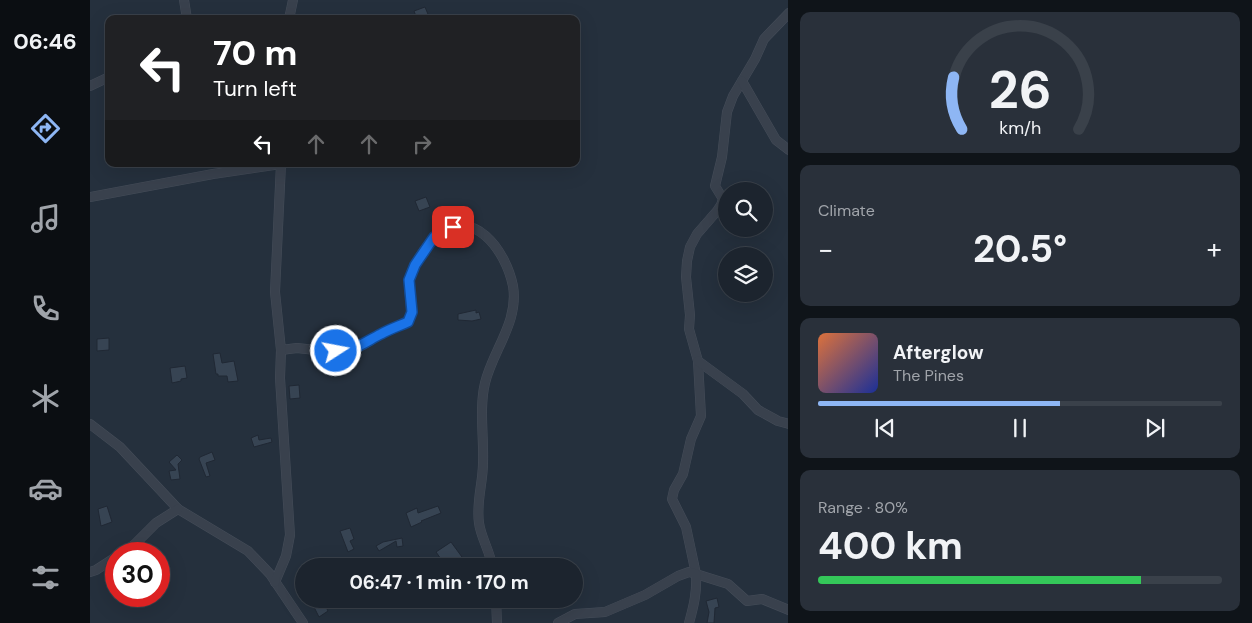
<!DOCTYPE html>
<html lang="en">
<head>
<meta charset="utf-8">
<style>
	:root { --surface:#1c242e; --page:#29303a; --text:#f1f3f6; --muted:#a0a4aa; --line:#3a414a; --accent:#8eb6f4 }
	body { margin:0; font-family:"DM Sans",sans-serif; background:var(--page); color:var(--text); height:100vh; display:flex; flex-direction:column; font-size:19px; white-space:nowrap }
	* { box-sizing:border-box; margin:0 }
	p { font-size:16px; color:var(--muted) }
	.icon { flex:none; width:28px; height:28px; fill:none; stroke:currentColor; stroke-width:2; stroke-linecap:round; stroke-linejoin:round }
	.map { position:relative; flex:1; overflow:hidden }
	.sheet { display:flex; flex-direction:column; gap:12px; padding:12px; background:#0f1419; width:464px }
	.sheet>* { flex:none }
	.guide { position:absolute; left:15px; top:15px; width:475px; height:152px; border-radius:10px; box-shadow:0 5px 20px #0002,0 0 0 1px var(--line); background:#202124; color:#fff; overflow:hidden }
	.fabs { position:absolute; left:628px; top:182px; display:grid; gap:10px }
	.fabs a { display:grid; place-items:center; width:55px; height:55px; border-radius:50%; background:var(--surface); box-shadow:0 5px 20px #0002,0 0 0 1px var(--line); font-size:25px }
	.speed { position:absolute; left:15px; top:542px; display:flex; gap:10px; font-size:25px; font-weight:700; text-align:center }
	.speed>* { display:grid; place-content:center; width:65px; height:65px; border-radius:50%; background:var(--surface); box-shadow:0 5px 20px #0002,0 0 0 1px var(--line); line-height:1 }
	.speed .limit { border:8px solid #d22; background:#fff; color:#111 }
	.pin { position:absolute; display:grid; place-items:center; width:42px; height:42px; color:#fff; margin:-21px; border-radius:10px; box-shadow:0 2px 8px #0006 }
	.me { position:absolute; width:55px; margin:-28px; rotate:79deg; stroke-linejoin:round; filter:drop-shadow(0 0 4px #0008) }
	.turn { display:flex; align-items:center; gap:18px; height:105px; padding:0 25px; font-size:22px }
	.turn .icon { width:65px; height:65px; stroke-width:2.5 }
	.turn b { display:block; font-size:35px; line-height:42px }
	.lanes { display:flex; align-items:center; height:48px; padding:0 25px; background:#0003; justify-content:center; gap:25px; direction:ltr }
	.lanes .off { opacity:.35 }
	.big { font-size:38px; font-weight:700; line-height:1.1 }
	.sheet .widget { flex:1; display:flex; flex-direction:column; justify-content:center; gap:8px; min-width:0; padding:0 18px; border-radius:10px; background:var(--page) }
	.sheet .dial { align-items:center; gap:0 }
	.dial svg { height:130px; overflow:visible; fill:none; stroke:var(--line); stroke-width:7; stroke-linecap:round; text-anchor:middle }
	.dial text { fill:var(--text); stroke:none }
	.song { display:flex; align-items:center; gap:15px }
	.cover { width:60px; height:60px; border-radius:8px; background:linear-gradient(135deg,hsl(20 70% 55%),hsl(230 70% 35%)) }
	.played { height:5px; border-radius:2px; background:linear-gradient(90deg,var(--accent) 60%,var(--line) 60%) }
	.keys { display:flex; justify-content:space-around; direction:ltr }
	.heat { display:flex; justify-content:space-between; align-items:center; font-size:28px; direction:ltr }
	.charge { height:8px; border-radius:4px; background:linear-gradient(90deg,#34c759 80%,var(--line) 0) }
	.trip { position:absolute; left:205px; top:558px; width:288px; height:50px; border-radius:25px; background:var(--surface); box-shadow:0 5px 20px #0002,0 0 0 1px var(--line); font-weight:700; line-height:50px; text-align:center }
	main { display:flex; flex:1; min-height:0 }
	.tabs { display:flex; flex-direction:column; width:90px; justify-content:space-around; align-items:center; background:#0b0e12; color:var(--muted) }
	.tabs .icon { width:35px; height:35px }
	.tabs .selected { color:var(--accent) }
	.tabs b { font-size:22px; color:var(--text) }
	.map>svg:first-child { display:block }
	.building { fill:#374453; stroke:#202834 }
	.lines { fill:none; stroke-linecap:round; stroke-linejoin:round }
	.street-casing { stroke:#454d59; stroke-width:10 }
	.street { stroke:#39414d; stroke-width:9 }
	.route-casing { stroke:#114b97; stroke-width:12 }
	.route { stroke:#1a73e8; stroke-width:9 }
</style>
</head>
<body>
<main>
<nav class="tabs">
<b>06:46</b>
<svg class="icon selected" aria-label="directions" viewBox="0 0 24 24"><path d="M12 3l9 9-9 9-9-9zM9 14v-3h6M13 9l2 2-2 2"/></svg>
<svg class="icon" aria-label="music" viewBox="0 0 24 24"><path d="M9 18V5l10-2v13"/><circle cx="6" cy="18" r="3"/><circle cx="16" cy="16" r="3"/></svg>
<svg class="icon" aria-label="phone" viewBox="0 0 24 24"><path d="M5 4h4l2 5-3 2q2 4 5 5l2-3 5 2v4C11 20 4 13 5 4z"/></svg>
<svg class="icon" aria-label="climate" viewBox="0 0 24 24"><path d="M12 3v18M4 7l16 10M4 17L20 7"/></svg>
<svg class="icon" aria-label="car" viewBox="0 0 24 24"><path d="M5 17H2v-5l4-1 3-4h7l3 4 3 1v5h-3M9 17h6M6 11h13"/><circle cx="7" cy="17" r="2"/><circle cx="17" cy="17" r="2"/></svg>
<svg class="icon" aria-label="filters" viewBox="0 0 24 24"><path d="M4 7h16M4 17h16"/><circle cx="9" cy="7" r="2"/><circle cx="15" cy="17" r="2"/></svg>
</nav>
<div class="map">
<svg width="699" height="623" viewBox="0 0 699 623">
	<rect width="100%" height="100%" fill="#25303d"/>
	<!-- building -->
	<g class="building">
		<path d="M 335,7 L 340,19 L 327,19 L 324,11 Z"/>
		<path d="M 336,197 L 340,207 L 329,211 L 325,201 Z"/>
		<path d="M 386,310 L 386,313 L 389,312 L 391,319 L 382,321 L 368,320 L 368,314 Z"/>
		<path d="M 19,338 L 19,350 L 7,351 L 7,339 Z"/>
		<path d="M 130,353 L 132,363 L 144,361 L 148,381 L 138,382 L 137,376 L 128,376 L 128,374 L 126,374 L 123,354 Z"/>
		<path d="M 95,366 L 97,378 L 91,379 L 91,381 L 82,383 L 80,368 Z"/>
		<path d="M 209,385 L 210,398 L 200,399 L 199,386 Z"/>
		<path d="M 168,435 L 169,440 L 181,438 L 182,442 L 164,447 L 161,438 Z"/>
		<path d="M 122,452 L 125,460 L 116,463 L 120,476 L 116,477 L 109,459 L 110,457 Z"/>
		<path d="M 87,455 L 92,460 L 88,464 L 90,479 L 81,480 L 79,471 L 86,470 L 79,462 Z"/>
		<path d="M 17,506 L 22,522 L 11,526 L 8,509 Z"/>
		<path d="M 348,506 L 351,513 L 331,521 L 332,522 L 321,527 L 316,513 L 327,508 L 328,513 Z"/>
		<path d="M 260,528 L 264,539 L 260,541 L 264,549 L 258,552 L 250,531 Z"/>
		<path d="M 312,538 L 313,546 L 307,547 L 306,541 L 289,551 L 286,546 L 293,542 Z"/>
		<path d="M 361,542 L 372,557 L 358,566 L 356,566 L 346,552 Z"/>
		<path d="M 627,598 L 629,607 L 625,608 L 624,623 L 617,623 L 619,612 L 616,601 Z"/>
		<path d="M 234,599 L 256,599 L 236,607 L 238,611 L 229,617 L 223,605 Z"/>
	</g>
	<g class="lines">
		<!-- street casing -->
		<g class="street-casing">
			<g id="street">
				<path d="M 94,0 L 97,19"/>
				<path d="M 699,13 L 674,39 L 665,59 L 643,96 L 637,112 L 632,157 L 625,186 L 633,199 L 631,205 L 627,211 L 607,234 L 600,247 L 597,261 L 596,277 L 600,315 L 599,329 L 608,361 L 611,416 L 601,439 L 593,474 L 584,490 L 582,499 L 596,527 L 606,574 L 638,584 L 657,601 L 672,599 L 699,610"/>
				<path d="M 199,19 L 203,0"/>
				<path d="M 652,81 L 686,140 L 699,150"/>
				<path d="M 0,86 L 19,77"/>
				<path d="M 0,197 L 123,174 L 191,164"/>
				<path d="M 191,350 L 207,348 L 235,351 L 257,351 L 273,345 L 291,334 L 318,322 C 325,313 318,294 319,282 C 320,269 336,245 346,237 C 383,204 416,251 423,286 C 429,322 403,350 395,383 C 389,408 394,437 393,463 C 393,483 386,502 389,523 C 391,538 400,551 402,566"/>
				<path d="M 608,361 L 653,394 L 668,410 L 688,421 L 699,424"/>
				<path d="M 0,424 L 30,447 L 88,509 L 158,551 L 180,574 L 213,623"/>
				<path d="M 31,554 L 45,544 L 66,523 L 88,509"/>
				<path d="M 0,572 L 6,570 L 26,557"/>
				<path d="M 185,582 L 196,556 L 200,535 L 190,378 L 191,350 L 185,292 L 191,164"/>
				<path d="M 406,599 L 407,623"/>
				<path d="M 468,623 L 485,614 L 515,612 L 555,595 L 588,576 L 599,572 L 606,574 C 607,592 604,605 599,623"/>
			</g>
		</g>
		<!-- street -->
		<use href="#street" class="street"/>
	</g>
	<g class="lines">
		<!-- route casing -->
		<g class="route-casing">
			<path id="route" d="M 246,351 C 265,351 275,342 291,334 C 300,329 309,326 318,322 L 322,312 L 319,280 L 325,265 L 344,237 L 363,227"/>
		</g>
		<!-- route -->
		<use href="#route" class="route"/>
	</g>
</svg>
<div class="fabs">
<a><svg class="icon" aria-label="search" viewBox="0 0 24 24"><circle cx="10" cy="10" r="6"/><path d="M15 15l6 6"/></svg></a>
<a><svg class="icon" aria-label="layers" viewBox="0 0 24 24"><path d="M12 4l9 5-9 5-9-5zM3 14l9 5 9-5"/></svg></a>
</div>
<div class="speed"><div class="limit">30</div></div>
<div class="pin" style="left:363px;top:227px;background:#d93025"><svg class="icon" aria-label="arrive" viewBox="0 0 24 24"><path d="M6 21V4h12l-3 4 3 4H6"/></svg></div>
<svg class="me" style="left:246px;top:351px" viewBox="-20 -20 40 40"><circle r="17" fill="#1a73e8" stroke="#fff" stroke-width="3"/><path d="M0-11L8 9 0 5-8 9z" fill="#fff"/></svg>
<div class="trip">06:47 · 1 min · 170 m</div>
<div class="guide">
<div class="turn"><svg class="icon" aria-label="left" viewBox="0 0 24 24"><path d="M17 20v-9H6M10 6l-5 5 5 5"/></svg><div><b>70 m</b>Turn left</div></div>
<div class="lanes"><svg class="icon" aria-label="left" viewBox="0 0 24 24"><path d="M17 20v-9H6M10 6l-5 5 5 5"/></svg><svg class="icon off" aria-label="ahead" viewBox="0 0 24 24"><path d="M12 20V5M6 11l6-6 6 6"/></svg><svg class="icon off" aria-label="ahead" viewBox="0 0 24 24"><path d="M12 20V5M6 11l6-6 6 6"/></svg><svg class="icon off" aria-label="right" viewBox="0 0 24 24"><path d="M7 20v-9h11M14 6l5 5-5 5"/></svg></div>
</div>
</div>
<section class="sheet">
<div class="widget dial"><svg viewBox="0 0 100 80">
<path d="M14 69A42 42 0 1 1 86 69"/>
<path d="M14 69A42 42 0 0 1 9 37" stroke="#8eb6f4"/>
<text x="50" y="56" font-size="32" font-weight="700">26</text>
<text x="50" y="72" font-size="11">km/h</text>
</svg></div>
<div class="widget"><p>Climate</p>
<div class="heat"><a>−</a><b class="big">20.5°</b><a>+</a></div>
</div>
<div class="widget">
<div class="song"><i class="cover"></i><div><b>Afterglow</b><p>The Pines</p></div></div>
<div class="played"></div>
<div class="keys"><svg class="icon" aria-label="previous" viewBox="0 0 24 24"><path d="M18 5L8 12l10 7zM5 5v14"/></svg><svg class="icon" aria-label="pause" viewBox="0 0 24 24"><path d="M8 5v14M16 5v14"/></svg><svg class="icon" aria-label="next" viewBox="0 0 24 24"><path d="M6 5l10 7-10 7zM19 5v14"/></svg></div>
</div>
<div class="widget"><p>Range · 80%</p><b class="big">400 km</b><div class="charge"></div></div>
</section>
</main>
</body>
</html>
